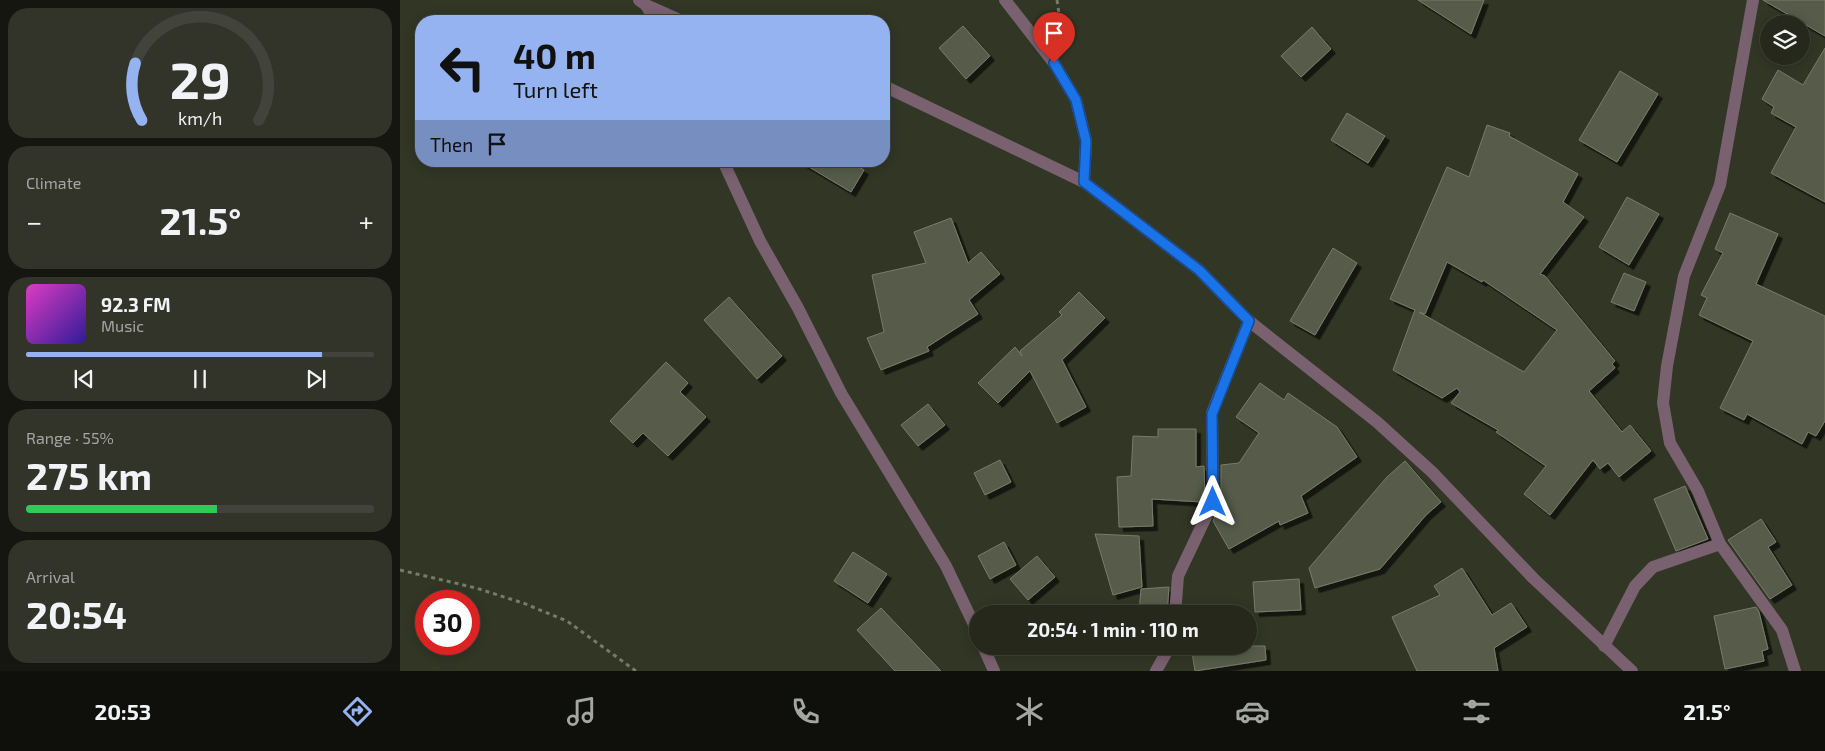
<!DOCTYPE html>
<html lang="en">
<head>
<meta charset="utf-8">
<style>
	:root { --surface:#26281c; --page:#323429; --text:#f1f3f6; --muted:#a4a6a3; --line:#42443b; --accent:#95b2f1 }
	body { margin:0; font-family:"Exo 2",sans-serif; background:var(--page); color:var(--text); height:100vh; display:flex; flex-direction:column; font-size:19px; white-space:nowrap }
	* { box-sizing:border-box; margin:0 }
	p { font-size:16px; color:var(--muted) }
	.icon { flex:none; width:28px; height:28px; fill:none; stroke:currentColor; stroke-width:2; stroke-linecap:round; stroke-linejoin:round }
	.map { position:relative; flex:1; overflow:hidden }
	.drawer { display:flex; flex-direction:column; gap:8px; padding:8px; background:#15160f; width:400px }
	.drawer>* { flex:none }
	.banner { position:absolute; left:15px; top:15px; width:475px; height:152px; border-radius:20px; box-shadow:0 2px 12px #0003,0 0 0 1px var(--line); background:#95b2f1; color:#111; overflow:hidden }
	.fabs { position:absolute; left:1360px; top:15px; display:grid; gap:10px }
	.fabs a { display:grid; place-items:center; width:50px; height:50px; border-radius:50%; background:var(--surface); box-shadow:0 2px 12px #0003,0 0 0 1px var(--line); font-size:25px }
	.speed { position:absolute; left:15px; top:590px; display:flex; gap:10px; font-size:25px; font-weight:700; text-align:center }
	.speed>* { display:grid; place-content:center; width:65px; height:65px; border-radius:50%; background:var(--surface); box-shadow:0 2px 12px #0003,0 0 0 1px var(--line); line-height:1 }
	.speed .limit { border:8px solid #d22; background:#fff; color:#111 }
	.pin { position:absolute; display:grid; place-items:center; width:42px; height:42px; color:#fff; margin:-51px -21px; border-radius:50% 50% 50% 0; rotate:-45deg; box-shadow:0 0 5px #0007 }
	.pin .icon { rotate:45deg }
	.me { position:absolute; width:55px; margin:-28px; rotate:0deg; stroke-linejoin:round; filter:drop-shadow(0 0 4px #0008) }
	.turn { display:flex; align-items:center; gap:18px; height:105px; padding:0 15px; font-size:22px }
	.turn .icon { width:65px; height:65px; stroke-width:2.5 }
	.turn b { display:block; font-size:35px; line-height:42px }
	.then { display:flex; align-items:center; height:48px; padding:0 15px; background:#0003; gap:10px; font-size:19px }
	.big { font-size:38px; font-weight:700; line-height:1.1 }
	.drawer .tile { flex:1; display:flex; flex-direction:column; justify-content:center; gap:8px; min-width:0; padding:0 18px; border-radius:20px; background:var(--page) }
	.drawer .dial { align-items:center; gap:0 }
	.dial svg { height:130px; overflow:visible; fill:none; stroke:var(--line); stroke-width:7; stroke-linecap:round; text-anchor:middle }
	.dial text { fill:var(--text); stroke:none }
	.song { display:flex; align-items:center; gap:15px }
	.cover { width:60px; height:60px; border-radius:8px; background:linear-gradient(135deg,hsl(310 70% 55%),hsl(250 70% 35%)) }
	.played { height:5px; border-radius:2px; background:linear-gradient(90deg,var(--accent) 85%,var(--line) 85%) }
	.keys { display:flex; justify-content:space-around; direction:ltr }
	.heat { display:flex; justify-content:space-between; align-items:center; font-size:28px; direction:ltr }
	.charge { height:8px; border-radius:4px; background:linear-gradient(90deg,#34c759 55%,var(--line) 0) }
	.trip { position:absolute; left:569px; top:605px; width:288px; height:50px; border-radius:25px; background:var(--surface); box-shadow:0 2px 12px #0003,0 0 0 1px var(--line); font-weight:700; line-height:50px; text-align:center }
	.menu { display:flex; height:80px; justify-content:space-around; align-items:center; background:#0f100b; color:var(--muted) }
	.menu .icon { width:35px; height:35px }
	.menu .current { color:var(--accent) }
	.menu b { font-size:22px; color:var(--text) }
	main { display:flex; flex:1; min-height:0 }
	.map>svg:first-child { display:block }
	.building { fill:#565b48; stroke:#787d69; fill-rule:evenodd; filter:url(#shadow) }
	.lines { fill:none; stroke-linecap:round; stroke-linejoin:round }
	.path { stroke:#787b6c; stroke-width:3; stroke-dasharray:4 4; stroke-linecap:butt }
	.minor { stroke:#7a6170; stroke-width:12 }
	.route-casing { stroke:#114b97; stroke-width:12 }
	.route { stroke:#1a73e8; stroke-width:9 }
</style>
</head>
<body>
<main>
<section class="drawer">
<div class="tile dial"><svg viewBox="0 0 100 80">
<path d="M14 69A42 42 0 1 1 86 69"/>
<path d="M14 69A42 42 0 0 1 10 34" stroke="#95b2f1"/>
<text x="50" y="56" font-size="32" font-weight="700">29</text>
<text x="50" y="72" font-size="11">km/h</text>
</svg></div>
<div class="tile"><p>Climate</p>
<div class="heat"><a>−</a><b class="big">21.5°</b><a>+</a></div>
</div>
<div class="tile">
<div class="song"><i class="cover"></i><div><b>92.3 FM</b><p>Music</p></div></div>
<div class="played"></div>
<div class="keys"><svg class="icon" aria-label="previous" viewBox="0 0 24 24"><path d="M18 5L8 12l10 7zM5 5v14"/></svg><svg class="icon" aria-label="pause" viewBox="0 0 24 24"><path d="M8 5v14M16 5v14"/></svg><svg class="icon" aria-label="next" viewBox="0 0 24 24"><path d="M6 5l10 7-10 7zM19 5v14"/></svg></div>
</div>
<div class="tile"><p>Range · 55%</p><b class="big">275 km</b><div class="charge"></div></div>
<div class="tile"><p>Arrival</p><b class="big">20:54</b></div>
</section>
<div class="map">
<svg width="1425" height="671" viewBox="0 0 1425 671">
	<defs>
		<filter id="shadow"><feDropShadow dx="4.5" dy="4.5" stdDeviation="0" flood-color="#0009"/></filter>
	</defs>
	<rect width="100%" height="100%" fill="#323625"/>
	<!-- building -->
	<g class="building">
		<path d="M 1018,0 L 1084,0 L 1071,34 Z"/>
		<path d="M 1363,0 L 1425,0 L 1425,36 Z"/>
		<path d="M 563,26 L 590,56 L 566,79 L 539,48 Z"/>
		<path d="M 912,27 L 931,49 L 901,77 L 881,56 Z"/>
		<path d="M 1425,48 L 1425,202 L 1371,173 L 1396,127 L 1371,113 L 1374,107 L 1362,99 L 1378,70 L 1403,85 Z"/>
		<path d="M 1220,71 L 1258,94 L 1217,162 L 1179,140 Z"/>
		<path d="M 947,113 L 985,136 L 968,163 L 931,140 Z"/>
		<path d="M 1087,125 L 1110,133 L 1109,136 L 1178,174 L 1163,202 L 1184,217 L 1140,274 L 1145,276 L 1215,361 L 1212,364 L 1215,368 L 1189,391 L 1222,432 L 1230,425 L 1251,451 L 1219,477 L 1208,463 L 1200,469 L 1193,460 L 1150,515 L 1124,494 L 1146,466 L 1096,432 L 1098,430 L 1051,403 L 1060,392 L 1057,388 L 1042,398 L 993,370 L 1015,310 L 990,299 L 1047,167 L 1069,177 ZM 1047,262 L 1082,282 L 1083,280 L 1157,330 L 1124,372 L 1019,312 L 1025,314 Z"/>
		<path d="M 399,161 L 449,161 L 464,170 L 451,192 Z"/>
		<path d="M 1227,197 L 1259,214 L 1229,265 L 1199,247 Z"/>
		<path d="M 1330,213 L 1378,234 L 1356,284 L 1425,316 L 1425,421 L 1416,436 L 1408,432 L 1402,444 L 1347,414 L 1344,420 L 1320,408 L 1353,341 L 1299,315 L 1307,298 L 1301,295 L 1323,253 L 1315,249 Z"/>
		<path d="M 551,218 L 568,263 L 581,252 L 600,274 L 569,300 L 578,314 L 527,347 L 529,351 L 481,370 L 467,338 L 484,332 L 472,275 L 526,263 L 514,232 Z"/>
		<path d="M 933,248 L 957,263 L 915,335 L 890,321 Z"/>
		<path d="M 1224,273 L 1246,282 L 1234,311 L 1211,302 Z"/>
		<path d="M 679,292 L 705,318 L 662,360 L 686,407 L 657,423 L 630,371 L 598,403 L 578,383 L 615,347 L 622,356 L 620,351 L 662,315 L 659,312 Z"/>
		<path d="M 329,297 L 382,356 L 357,379 L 304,320 Z"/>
		<path d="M 266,362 L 288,383 L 280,392 L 306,417 L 268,456 L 243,433 L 233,443 L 210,421 Z"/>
		<path d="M 860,383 L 884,400 L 888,393 L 937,427 L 957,457 L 901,496 L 908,513 L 880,525 L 879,521 L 829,549 L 813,521 L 821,502 L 821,465 L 839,463 L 859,433 L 836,417 Z"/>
		<path d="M 528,404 L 545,425 L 518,446 L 501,425 Z"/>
		<path d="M 758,429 L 796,429 L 796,467 L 804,466 L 805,500 L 803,504 L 802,502 L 752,499 L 753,526 L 719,527 L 717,477 L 731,476 L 733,436 L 758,437 Z"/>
		<path d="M 600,460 L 611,482 L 585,495 L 574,473 Z"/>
		<path d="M 1005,461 L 1041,502 L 1026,515 L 980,569 L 915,588 L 909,568 L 987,477 Z"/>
		<path d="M 1285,486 L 1308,539 L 1276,551 L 1254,499 Z"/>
		<path d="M 1361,519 L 1376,542 L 1368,547 L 1392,585 L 1370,599 L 1328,540 Z"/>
		<path d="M 695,534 L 739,536 L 742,587 L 713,595 Z"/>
		<path d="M 604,542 L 616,565 L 590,579 L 578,556 Z"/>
		<path d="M 453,552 L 487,574 L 468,603 L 434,581 Z"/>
		<path d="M 637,556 L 655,577 L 628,600 L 610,579 Z"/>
		<path d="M 1062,568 L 1092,615 L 1111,603 L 1127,627 L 1094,648 L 1098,671 L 1017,671 L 992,617 L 1040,595 L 1034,586 Z"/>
		<path d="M 899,579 L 901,610 L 855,612 L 853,582 Z"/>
		<path d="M 769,587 L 767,614 L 739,612 L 741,589 Z"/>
		<path d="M 1356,607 L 1359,612 L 1368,649 L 1362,651 L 1364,661 L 1325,669 L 1314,616 Z"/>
		<path d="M 481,608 L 541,671 L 495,671 L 457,630 Z"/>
		<path d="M 791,646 L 865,646 L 866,660 L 795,671 Z"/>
	</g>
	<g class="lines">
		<!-- path -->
		<g class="path">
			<path d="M 657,0 L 662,34"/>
			<path d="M 0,570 L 76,588 L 123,603 L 167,621 L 236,671"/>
		</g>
		<!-- minor -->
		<g class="minor">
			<path d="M 239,0 L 246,5 L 282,21"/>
			<path d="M 605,0 L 654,63 L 676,100 L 686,141 L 684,182"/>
			<path d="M 1353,0 L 1320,185 L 1284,276 L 1267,366 L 1263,403 L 1270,443 L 1298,491 L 1320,544 L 1382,630 L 1395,671"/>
			<path d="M 246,5 L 255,21"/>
			<path d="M 484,86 L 684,182 L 799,270 L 849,321 L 977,422 L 1032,472 L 1133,578 L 1232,671"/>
			<path d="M 323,161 L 360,241 L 398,308 L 441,393 L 546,566 L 578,633"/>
			<path d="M 775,614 L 778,576 L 813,502 L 812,413 L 849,321"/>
			<path d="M 583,646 L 594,671"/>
			<path d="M 1204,646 L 1235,586 L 1253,567 L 1320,544"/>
			<path d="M 756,671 L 770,646"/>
		</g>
	</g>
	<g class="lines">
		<!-- route casing -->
		<g class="route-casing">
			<path id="route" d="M 654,63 L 676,100 L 686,141 L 684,182 L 799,270 L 849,321 L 812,414 L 813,502"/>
		</g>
		<!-- route -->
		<use href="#route" class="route"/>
	</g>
</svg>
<div class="fabs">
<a><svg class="icon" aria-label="layers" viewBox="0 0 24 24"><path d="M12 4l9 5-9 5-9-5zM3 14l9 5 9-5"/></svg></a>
</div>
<div class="speed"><div class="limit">30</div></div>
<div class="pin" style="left:654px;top:63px;background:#d93025"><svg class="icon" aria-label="arrive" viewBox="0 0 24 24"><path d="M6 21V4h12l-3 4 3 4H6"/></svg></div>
<svg class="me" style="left:813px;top:502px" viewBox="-20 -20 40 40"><path d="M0-17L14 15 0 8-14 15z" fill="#1a73e8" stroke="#fff" stroke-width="4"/></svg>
<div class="trip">20:54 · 1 min · 110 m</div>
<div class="banner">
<div class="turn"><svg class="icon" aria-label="left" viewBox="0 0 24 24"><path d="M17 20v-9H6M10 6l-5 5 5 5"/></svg><div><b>40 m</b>Turn left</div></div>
<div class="then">Then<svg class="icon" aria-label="arrive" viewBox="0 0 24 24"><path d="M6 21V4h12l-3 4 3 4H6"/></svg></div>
</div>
</div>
</main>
<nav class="menu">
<b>20:53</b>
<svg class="icon current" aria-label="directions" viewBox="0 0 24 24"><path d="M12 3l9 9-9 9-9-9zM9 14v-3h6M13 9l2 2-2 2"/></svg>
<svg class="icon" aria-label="music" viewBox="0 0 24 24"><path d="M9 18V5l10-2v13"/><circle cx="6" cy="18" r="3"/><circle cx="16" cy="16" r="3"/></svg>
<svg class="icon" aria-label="phone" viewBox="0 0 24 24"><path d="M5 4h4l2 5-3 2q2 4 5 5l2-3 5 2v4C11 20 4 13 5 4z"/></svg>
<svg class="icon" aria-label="climate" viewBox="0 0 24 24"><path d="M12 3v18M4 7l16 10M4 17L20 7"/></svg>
<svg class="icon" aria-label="car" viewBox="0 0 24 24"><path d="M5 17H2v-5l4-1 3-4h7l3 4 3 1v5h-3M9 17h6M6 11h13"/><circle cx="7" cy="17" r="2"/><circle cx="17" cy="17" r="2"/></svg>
<svg class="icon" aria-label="filters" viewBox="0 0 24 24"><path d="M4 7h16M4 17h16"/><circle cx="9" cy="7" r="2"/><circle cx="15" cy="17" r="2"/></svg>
<b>21.5°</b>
</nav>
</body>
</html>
